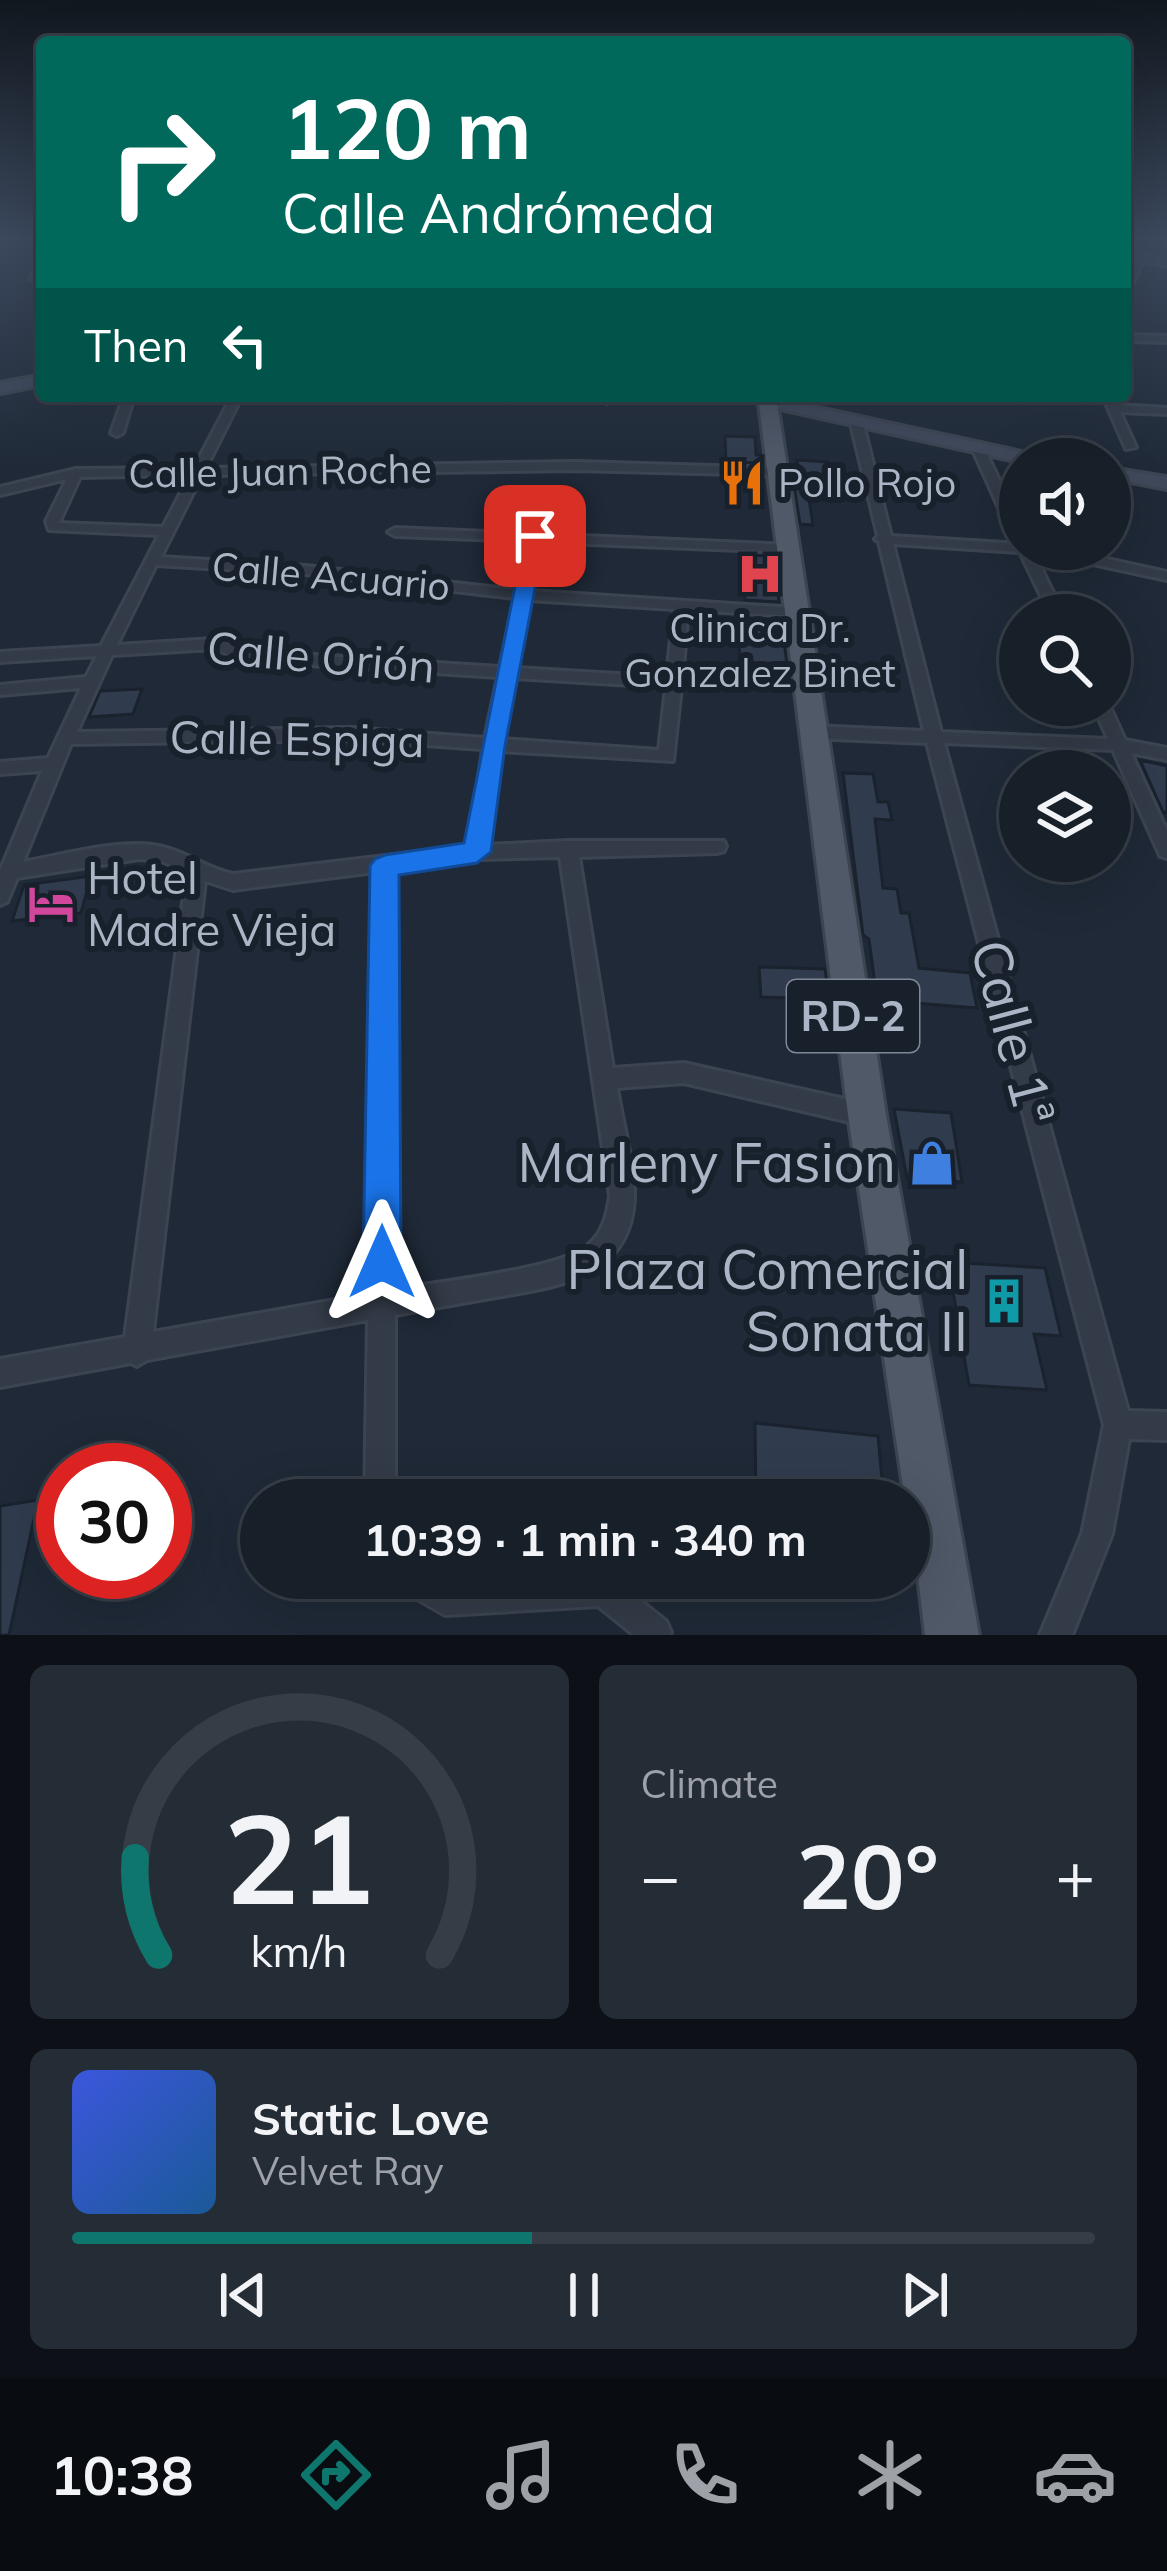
<!DOCTYPE html>
<html lang="en">
<head>
<meta charset="utf-8">
<style>
	:root { --surface:#171f29; --page:#242c35; --text:#f1f3f6; --muted:#9ea2a8; --line:#363d46; --accent:#0f766e }
	body { margin:0; font-family:Mulish,sans-serif; background:var(--page); color:var(--text); height:100vh; display:flex; flex-direction:column; font-size:45px; white-space:nowrap }
	* { box-sizing:border-box; margin:0 }
	p { font-size:39px; color:var(--muted) }
	.icon { flex:none; width:66px; height:66px; fill:none; stroke:currentColor; stroke-width:2; stroke-linecap:round; stroke-linejoin:round }
	.map { position:relative; height:1635px; overflow:hidden }
	.panel { display:flex; flex-direction:column; gap:30px; padding:30px; background:#0d1117; flex:1 }
	.panel>* { flex:none }
	.banner { position:absolute; left:36px; top:36px; width:1095px; height:366px; border-radius:12px; box-shadow:0 12px 48px #0002,0 0 0 3px var(--line); background:#00695c; color:#fff; overflow:hidden }
	.controls { position:absolute; left:999px; top:438px; display:grid; gap:24px }
	.controls a { display:grid; place-items:center; width:132px; height:132px; border-radius:50%; background:var(--surface); box-shadow:0 12px 48px #0002,0 0 0 3px var(--line); font-size:60px }
	.speed { position:absolute; left:36px; top:1443px; display:flex; gap:24px; font-size:60px; font-weight:700; text-align:center }
	.speed>* { display:grid; place-content:center; width:156px; height:156px; border-radius:50%; background:var(--surface); box-shadow:0 12px 48px #0002,0 0 0 3px var(--line); line-height:1 }
	.speed .limit { border:18px solid #d22; background:#fff; color:#111 }
	.pin { position:absolute; display:grid; place-items:center; width:102px; height:102px; color:#fff; margin:-51px; border-radius:24px; box-shadow:0 6px 18px #0006 }
	.me { position:absolute; width:132px; margin:-66px; rotate:0deg; stroke-linejoin:round; filter:drop-shadow(0 0 9px #0008) }
	.turn { display:flex; align-items:center; gap:42px; height:252px; padding:0 48px; font-size:54px }
	.turn .icon { width:156px; height:156px; stroke-width:2.5 }
	.turn b { display:block; font-size:84px; line-height:102px }
	.then { display:flex; align-items:center; height:114px; padding:0 48px; background:#0003; gap:24px; font-size:45px }
	.big { font-size:90px; font-weight:700; line-height:1.1 }
	.panel .card { flex:1; display:flex; flex-direction:column; justify-content:center; gap:18px; min-width:0; padding:0 42px; border-radius:18px; background:var(--page) }
	.panel .dial { align-items:center; gap:0 }
	.dial svg { height:312px; overflow:visible; fill:none; stroke:var(--line); stroke-width:7; stroke-linecap:round; text-anchor:middle }
	.dial text { fill:var(--text); stroke:none }
	.song { display:flex; align-items:center; gap:36px }
	.cover { width:144px; height:144px; border-radius:18px; background:linear-gradient(135deg,hsl(230 70% 55%),hsl(210 70% 35%)) }
	.played { height:12px; border-radius:6px; background:linear-gradient(90deg,var(--accent) 45%,var(--line) 45%) }
	.keys { display:flex; justify-content:space-around; direction:ltr }
	.heat { display:flex; justify-content:space-between; align-items:center; font-size:66px; direction:ltr }
	.panel .tiles { flex:1; display:grid; gap:30px; grid-template-columns:1fr 1fr }
	.card:last-child { grid-column:span 2 }
	.trip { position:absolute; left:240px; top:1479px; width:690px; height:120px; border-radius:60px; background:var(--surface); box-shadow:0 12px 48px #0002,0 0 0 3px var(--line); font-weight:700; line-height:120px; text-align:center }
	.dock { display:flex; height:192px; justify-content:space-around; align-items:center; background:#090c10; color:var(--muted) }
	.dock .icon { width:84px; height:84px }
	.dock .current { color:var(--accent) }
	.dock b { font-size:54px; color:var(--text) }
	.map>svg:first-child { display:block }
	.building { fill:#303c4e; stroke:#1a222e; stroke-width:3 }
	.lines { fill:none; stroke-linecap:round; stroke-linejoin:round }
	.minor-casing { stroke:#3c4451; stroke-width:6 }
	.secondary-casing { stroke:#3c4451; stroke-width:6 }
	.primary-casing { stroke:#3c4451; stroke-width:6 }
	.minor { fill:#323b47; fill-rule:evenodd }
	.secondary { fill:#40495b; fill-rule:evenodd }
	.primary { fill:#505968; fill-rule:evenodd }
	.route { fill:#1a73e8; stroke:#114b97; stroke-width:3 }
	.labels { text-anchor:middle; stroke-width:12; stroke-linejoin:round; paint-order:stroke }
	.far-street-label { font-size:39px; fill:#acb5c5; stroke:#18202c }
	.far-poi-label { font-size:39px; fill:#acb5c5; stroke:#18202c; text-anchor:start }
	.shield { fill:#18202c; stroke:#808897; stroke-width:3 }
	.shield-label { font-size:42px; font-weight:bold; fill:#acb5c5 }
	.street-label { font-size:45px; fill:#acb5c5; stroke:#18202c }
	.poi-label { font-size:45px; fill:#acb5c5; stroke:#18202c; text-anchor:start }
	.near-street-label { font-size:54px; fill:#acb5c5; stroke:#18202c }
	.near-poi-label { font-size:54px; fill:#acb5c5; stroke:#18202c; text-anchor:end }
</style>
</head>
<body>
<div class="map">
<svg width="1167" height="1635" viewBox="0 0 1167 1635">
	<rect width="100%" height="100%" fill="#1f2937"/>
	<!-- building -->
	<g class="building">
		<path d="M 725,436 L 755,437 L 756,455 L 761,455 L 762,463 L 726,462 Z"/>
		<path d="M 797,460 L 828,462 L 836,500 L 809,499 L 813,525 L 800,524 L 794,486 L 801,486 Z"/>
		<path d="M 743,555 L 773,556 L 779,602 L 745,600 Z"/>
		<path d="M 747,618 L 781,620 L 787,664 L 740,662 L 739,644 L 749,644 Z"/>
		<path d="M 142,689 L 133,714 L 89,717 L 100,691 Z"/>
		<path d="M 1140,760 L 1167,766 L 1167,813 L 1163,812 Z"/>
		<path d="M 843,773 L 873,774 L 878,802 L 888,802 L 892,820 L 875,819 L 883,888 L 897,889 L 901,913 L 909,913 L 919,968 L 970,973 L 977,1008 L 877,1000 L 869,939 L 863,935 Z"/>
		<path d="M 91,876 L 81,913 L 12,921 L 24,885 Z"/>
		<path d="M 759,967 L 825,969 L 829,999 L 761,997 Z"/>
		<path d="M 894,1109 L 951,1113 L 962,1182 L 907,1178 Z"/>
		<path d="M 948,1262 L 1045,1268 L 1061,1336 L 1034,1334 L 1047,1390 L 969,1385 Z"/>
		<path d="M 755,1423 L 878,1436 L 884,1500 L 756,1500 Z"/>
		<path d="M 38,1500 L 9,1635 L 0,1635 L 0,1506 Z"/>
	</g>
	<g class="lines">
		<!-- minor casing -->
		<g class="minor-casing">
			<g id="minor">
				<path d="M 1125,252 L 1167,260 L 1167,266 L 1143,261 L 1130,289 L 1125,292 L 1125,280 L 1135,259 L 1125,258 Z"/>
				<path d="M 33,274 L 42,274 L 42,280 L 30,279 Z"/>
				<path d="M 1125,335 L 1167,336 L 1167,342 L 1125,341 Z"/>
				<path d="M 124,396 L 134,396 L 123,433 L 117,436 L 111,433 Z"/>
				<path d="M 232,396 L 242,396 L 206,468 L 577,462 L 781,468 L 783,471 L 777,475 L 577,470 L 202,475 L 161,557 L 306,566 L 517,590 L 527,541 L 395,536 L 388,532 L 395,528 L 792,545 L 792,551 L 787,552 L 540,542 L 531,591 L 796,608 L 803,612 L 796,616 L 688,610 L 682,679 L 685,683 L 681,687 L 673,761 L 500,751 L 487,845 L 568,841 L 724,841 L 726,846 L 724,851 L 717,853 L 579,857 L 613,1068 L 684,1063 L 867,1104 L 875,1107 L 879,1115 L 875,1123 L 867,1126 L 684,1083 L 617,1088 C 622,1120 635,1168 634,1199 C 630,1279 558,1286 496,1297 C 462,1303 428,1309 395,1315 L 395,1500 L 365,1500 L 368,1320 L 147,1360 L 137,1366 L 131,1363 L 0,1387 L 0,1359 L 125,1337 L 187,873 L 162,861 L 139,859 L 17,878 L 7,902 L 0,905 L 0,871 L 42,771 L 0,774 L 0,762 L 48,758 L 81,688 L 0,695 L 0,685 L 86,677 L 97,656 L 0,662 L 0,652 L 101,646 L 159,535 L 49,530 L 46,521 L 67,479 L 0,495 L 0,487 L 76,469 L 194,468 ZM 190,475 L 163,527 L 59,523 L 80,477 ZM 156,565 L 306,574 L 515,598 L 500,667 L 248,651 L 214,639 L 117,645 ZM 529,600 L 674,609 L 667,677 L 516,668 ZM 213,649 L 246,661 L 498,677 L 485,738 L 351,728 L 77,732 L 112,655 ZM 514,678 L 666,687 L 659,750 L 502,739 ZM 351,740 L 483,749 L 469,846 L 233,874 C 208,869 188,853 163,847 C 124,837 63,855 23,862 L 71,744 ZM 560,857 L 610,1196 C 607,1216 603,1233 587,1246 C 559,1269 436,1282 395,1289 L 394,869 L 477,859 ZM 375,872 L 369,1294 L 153,1332 L 205,881 L 233,890 Z"/>
				<path d="M 606,396 L 618,396 L 607,403 L 602,400 Z"/>
				<path d="M 1103,396 L 1113,396 L 1117,405 L 1167,408 L 1167,414 L 1120,412 L 1136,447 L 1126,449 Z"/>
				<path d="M 857,421 L 863,424 L 891,536 L 1020,544 L 1020,549 L 1032,549 L 1064,615 L 1050,615 L 1020,552 L 893,544 L 941,732 L 1108,739 L 1093,705 L 1109,705 L 1125,740 L 1167,748 L 1167,760 L 1131,753 L 1167,831 L 1167,858 L 1160,856 L 1158,851 L 1113,750 L 944,743 L 1128,1411 L 1167,1412 L 1167,1440 L 1129,1439 L 1112,1534 L 1072,1635 L 1040,1635 L 1082,1534 L 1104,1425 L 927,743 L 812,738 L 804,732 L 812,726 L 924,731 L 879,542 L 875,539 L 878,536 L 851,424 Z"/>
				<path d="M 979,446 L 985,450 L 1020,525 L 1020,543 L 1013,539 L 973,450 Z"/>
				<path d="M 1035,549 L 1061,549 L 1167,572 L 1167,580 L 1042,553 Z"/>
				<path d="M 396,1578 L 440,1578 L 448,1583 L 540,1578 L 612,1578 L 666,1621 L 671,1632 L 670,1635 L 634,1635 L 598,1606 L 445,1615 L 400,1589 Z"/>
			</g>
		</g>
		<!-- secondary casing -->
		<g class="secondary-casing">
			<g id="secondary">
				<path d="M 42,375 L 42,385 L 0,393 L 0,383 Z"/>
				<path d="M 768,397 L 1031,454 L 1040,459 L 1020,462 L 762,405 L 762,399 Z"/>
				<path d="M 1110,468 L 1167,477 L 1167,489 L 1110,478 Z"/>
			</g>
		</g>
		<!-- primary casing -->
		<g class="primary-casing">
			<path id="primary" d="M 758,396 L 776,396 L 886,1115 L 979,1635 L 925,1635 L 909,1500 L 905,1500 L 848,1115 Z"/>
		</g>
		<!-- minor -->
		<use href="#minor" class="minor"/>
		<!-- secondary -->
		<use href="#secondary" class="secondary"/>
		<!-- primary -->
		<use href="#primary" class="primary"/>
	</g>
	<!-- sky -->
	<linearGradient id="sky" x2="0" y2="1"><stop stop-color="#11171e"/><stop offset="0.51" stop-color="#3c495e"/><stop offset="1" stop-color="#3c495e" stop-opacity="0"/></linearGradient>
	<rect width="1167" height="471" fill="url(#sky)"/>
	<!-- route -->
	<path class="route" d="M 535,530 L 545,536 L 505,746 L 491,852 L 477,863 L 399,875 L 401,1262 L 396,1276 L 382,1282 L 368,1276 L 363,1262 L 370,866 L 375,859 L 385,855 L 464,843 L 525,536 Z"/>
	<!-- icons -->
	<defs>
		<g id="restaurant-bare" transform="scale(3.6)"><path d="M-5-6h1v4h1v-4h1v4h1v-4h1v5L-1.5 .5V6h-2V.5L-5-1ZM5-6V6H3V1.5H1.5Q1.5-4 5-6Z" fill="#e8710a" stroke="#18202c" stroke-width="2.5" paint-order="stroke"/></g>
		<g id="hospital-bare" transform="scale(3.6)"><path d="M-5-5h3v3.5h4V-5h3V5h-3V1.5h-4V5h-3Z" fill="#e0444e" stroke="#18202c" stroke-width="2.5" paint-order="stroke"/></g>
		<g id="hotel-bare" transform="scale(3.6)"><path d="M-6-4.5h1.5V1H6V5H4.5V3h-9V5H-6ZM-4 0a1.8 1.8 0 1 1 3.6 0ZM.5 0V-2.5h3Q6-2.5 6 0Z" fill="#d1479c" stroke="#18202c" stroke-width="2.5" paint-order="stroke"/></g>
		<g id="shop-bare" transform="scale(3.6)"><path d="M-5-2.5h2.3a2.7 3.5 0 0 1 5.4 0H5L5.5 6h-11ZM-1.5-2.5h3a1.5 2.3 0 0 0-3 0Z" fill="#3f7fe0" stroke="#18202c" stroke-width="2.5" paint-order="stroke"/></g>
		<g id="building-bare" transform="scale(3.6)"><path d="M-4-6H4V6H1V3H-1V6H-4ZM-2.5-4.3h1.7v1.8h-1.7ZM.8-4.3h1.7v1.8H.8ZM-2.5-1h1.7V.8h-1.7ZM.8-1h1.7V.8H.8Z" fill="#0f9aa8" stroke="#18202c" stroke-width="2.5" paint-order="stroke"/></g>
	</defs>
	<g fill-rule="evenodd">
		<use href="#restaurant-bare" x="742" y="483"/>
		<use href="#hospital-bare" x="760" y="574"/>
		<use href="#hotel-bare" x="51" y="904"/>
		<use href="#shop-bare" x="932" y="1163"/>
		<use href="#building-bare" x="1004" y="1301"/>
	</g>
	<g class="labels">
		<!-- far-street labels -->
		<g class="far-street-label">
			<text transform="translate(280 471) rotate(-1)" y="14">Calle Juan Roche</text>
			<text transform="translate(331 576) rotate(5)" y="14">Calle Acuario</text>
		</g>
		<!-- far-poi labels -->
		<g class="far-poi-label">
			<text x="778" y="497">Pollo Rojo</text>
			<text x="760" y="642" text-anchor="middle">Clinica Dr.<tspan x="760" dy="45">Gonzalez Binet</tspan></text>
		</g>
		<!-- shield labels -->
		<rect class="shield" x="787" y="980" width="132" height="72" rx="9"/>
		<g class="shield-label">
			<text x="853" y="1031">RD-2</text>
		</g>
		<!-- street labels -->
		<g class="street-label">
			<text transform="translate(321 657) rotate(5)" y="16">Calle Orión</text>
			<text transform="translate(297 739) rotate(1)" y="16">Calle Espiga</text>
		</g>
		<!-- poi labels -->
		<g class="poi-label">
			<text x="87" y="894">Hotel<tspan x="87" dy="52">Madre Vieja</tspan></text>
		</g>
		<!-- near-street labels -->
		<g class="near-street-label">
			<text transform="translate(1013 1032) rotate(75)" y="19">Calle 1ª</text>
		</g>
		<!-- near-poi labels -->
		<g class="near-poi-label">
			<text x="896" y="1182">Marleny Fasion</text>
			<text x="968" y="1289">Plaza Comercial<tspan x="968" dy="62">Sonata II</tspan></text>
		</g>
	</g>
</svg>
<div class="controls">
<a><svg class="icon" aria-label="sound" viewBox="0 0 24 24"><path d="M4 9h4l5-4v14l-5-4H4zM17 9q2 3 0 6"/></svg></a>
<a><svg class="icon" aria-label="search" viewBox="0 0 24 24"><circle cx="10" cy="10" r="6"/><path d="M15 15l6 6"/></svg></a>
<a><svg class="icon" aria-label="layers" viewBox="0 0 24 24"><path d="M12 4l9 5-9 5-9-5zM3 14l9 5 9-5"/></svg></a>
</div>
<div class="speed"><div class="limit">30</div></div>
<div class="pin" style="left:535px;top:536px;background:#d93025"><svg class="icon" aria-label="arrive" viewBox="0 0 24 24"><path d="M6 21V4h12l-3 4 3 4H6"/></svg></div>
<svg class="me" style="left:382px;top:1262px" viewBox="-20 -20 40 40"><path d="M0-17L14 15 0 8-14 15z" fill="#1a73e8" stroke="#fff" stroke-width="4"/></svg>
<div class="trip">10:39 · 1 min · 340 m</div>
<div class="banner">
<div class="turn"><svg class="icon" aria-label="right" viewBox="0 0 24 24"><path d="M7 20v-9h11M14 6l5 5-5 5"/></svg><div><b>120 m</b>Calle Andrómeda</div></div>
<div class="then">Then<svg class="icon" aria-label="left" viewBox="0 0 24 24"><path d="M17 20v-9H6M10 6l-5 5 5 5"/></svg></div>
</div>
</div>
<section class="panel">
<div class="tiles">
<div class="card dial"><svg viewBox="0 0 100 80">
<path d="M14 69A42 42 0 1 1 86 69"/>
<path d="M14 69A42 42 0 0 1 8 44" stroke="#0f766e"/>
<text x="50" y="56" font-size="32" font-weight="700">21</text>
<text x="50" y="72" font-size="11">km/h</text>
</svg></div>
<div class="card"><p>Climate</p>
<div class="heat"><a>−</a><b class="big">20°</b><a>+</a></div>
</div>
<div class="card">
<div class="song"><i class="cover"></i><div><b>Static Love</b><p>Velvet Ray</p></div></div>
<div class="played"></div>
<div class="keys"><svg class="icon" aria-label="previous" viewBox="0 0 24 24"><path d="M18 5L8 12l10 7zM5 5v14"/></svg><svg class="icon" aria-label="pause" viewBox="0 0 24 24"><path d="M8 5v14M16 5v14"/></svg><svg class="icon" aria-label="next" viewBox="0 0 24 24"><path d="M6 5l10 7-10 7zM19 5v14"/></svg></div>
</div>
</div>
</section>
<nav class="dock">
<b>10:38</b>
<svg class="icon current" aria-label="directions" viewBox="0 0 24 24"><path d="M12 3l9 9-9 9-9-9zM9 14v-3h6M13 9l2 2-2 2"/></svg>
<svg class="icon" aria-label="music" viewBox="0 0 24 24"><path d="M9 18V5l10-2v13"/><circle cx="6" cy="18" r="3"/><circle cx="16" cy="16" r="3"/></svg>
<svg class="icon" aria-label="phone" viewBox="0 0 24 24"><path d="M5 4h4l2 5-3 2q2 4 5 5l2-3 5 2v4C11 20 4 13 5 4z"/></svg>
<svg class="icon" aria-label="climate" viewBox="0 0 24 24"><path d="M12 3v18M4 7l16 10M4 17L20 7"/></svg>
<svg class="icon" aria-label="car" viewBox="0 0 24 24"><path d="M5 17H2v-5l4-1 3-4h7l3 4 3 1v5h-3M9 17h6M6 11h13"/><circle cx="7" cy="17" r="2"/><circle cx="17" cy="17" r="2"/></svg>
</nav>
</body>
</html>
